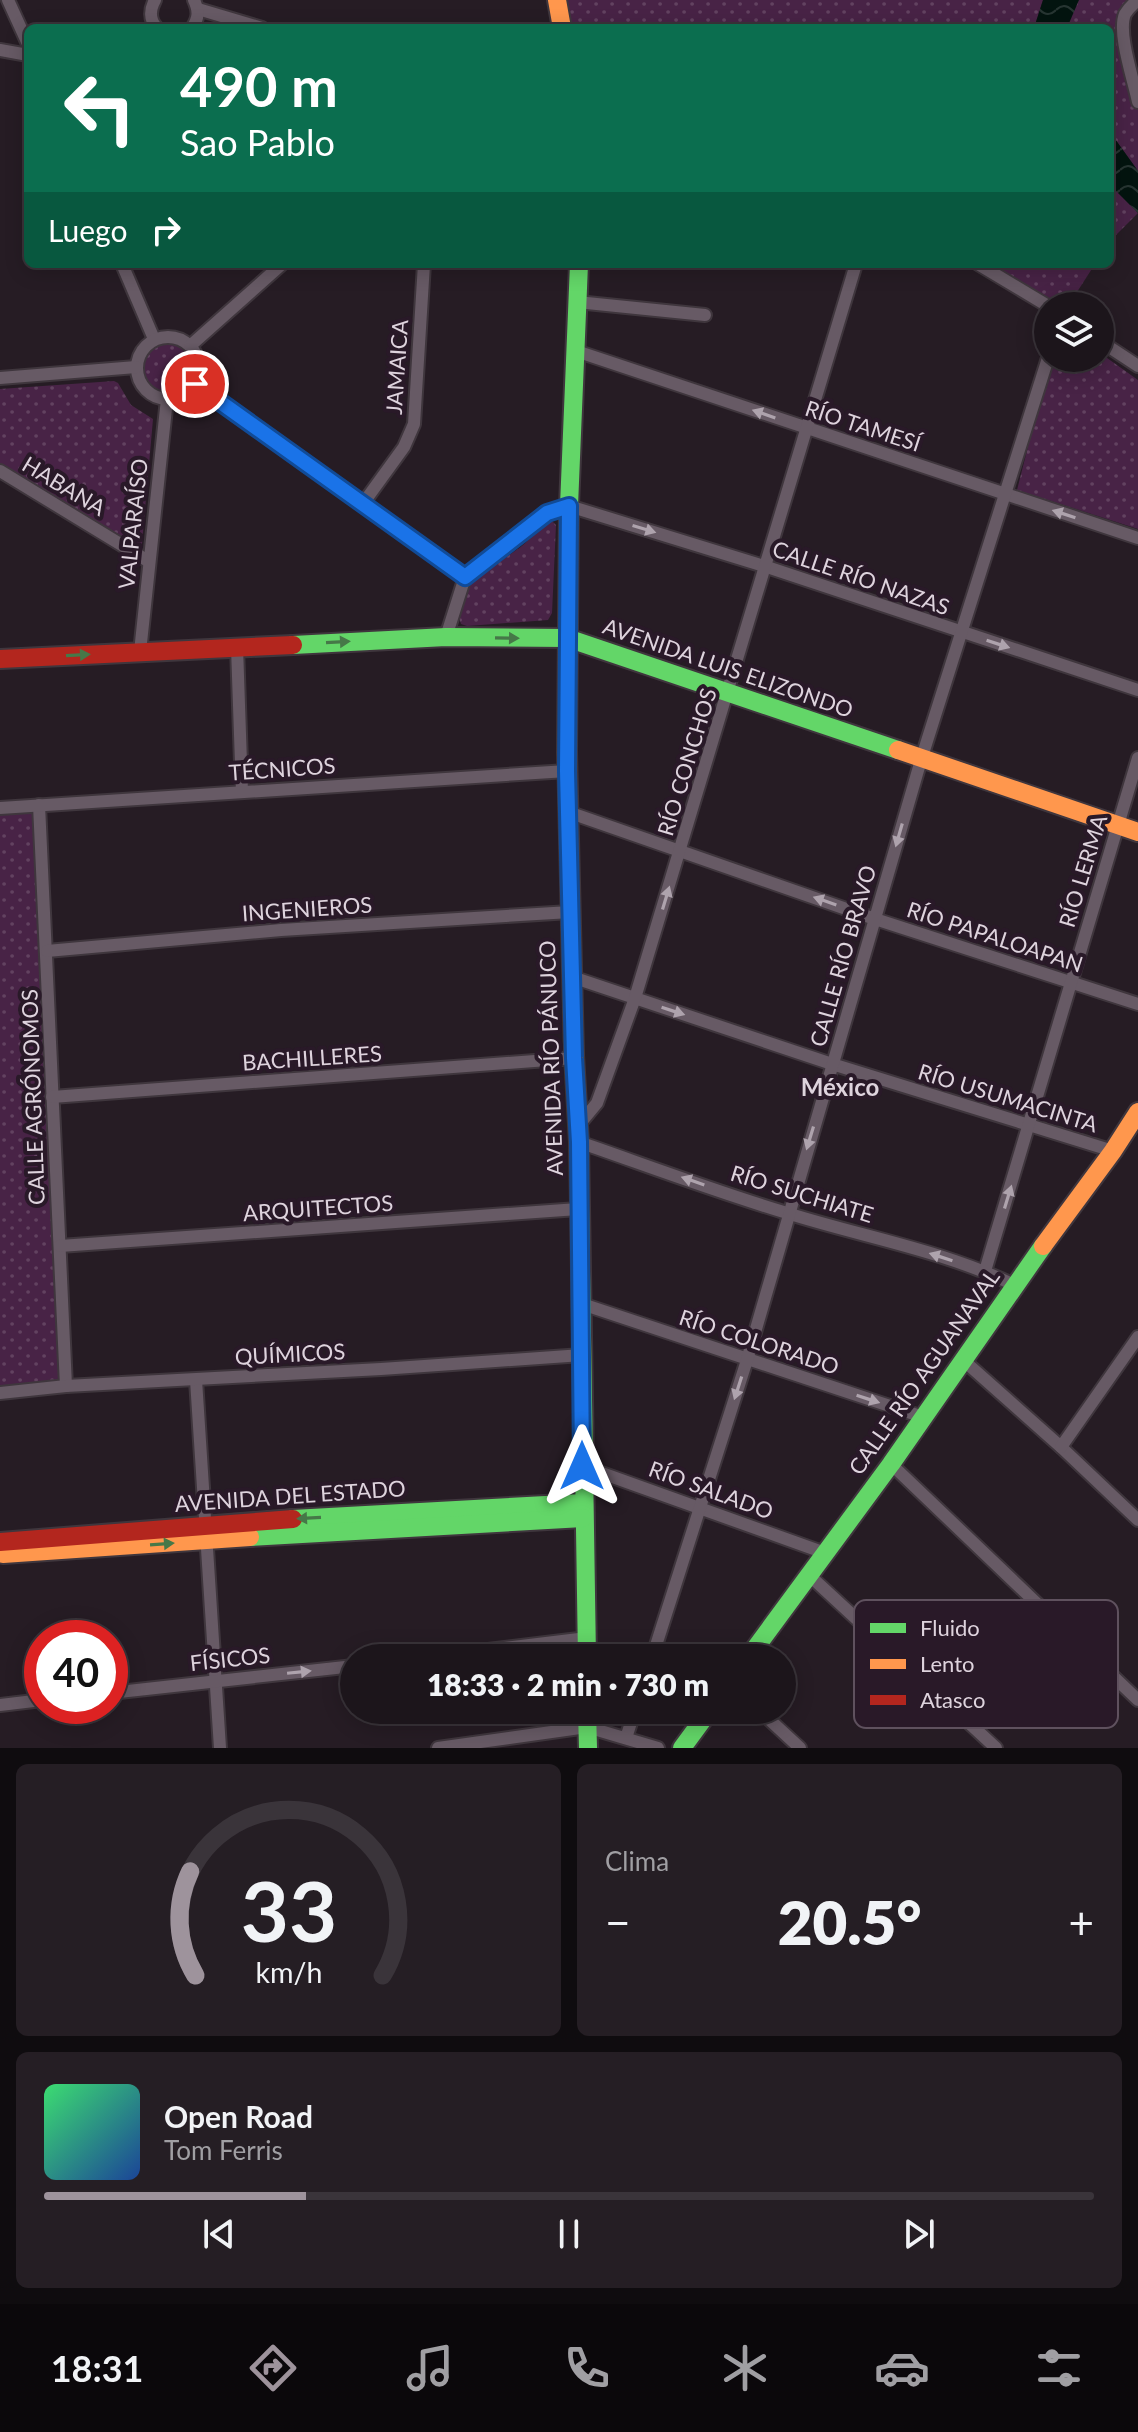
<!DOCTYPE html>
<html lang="es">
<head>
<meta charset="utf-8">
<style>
	:root { --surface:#1c151b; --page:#251e24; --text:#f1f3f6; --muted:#a09fa3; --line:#3a343a; --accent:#9e939c }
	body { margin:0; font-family:Lato,sans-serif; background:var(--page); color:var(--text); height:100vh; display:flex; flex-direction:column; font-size:30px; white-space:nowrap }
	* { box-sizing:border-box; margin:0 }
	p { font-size:26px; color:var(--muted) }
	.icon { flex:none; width:44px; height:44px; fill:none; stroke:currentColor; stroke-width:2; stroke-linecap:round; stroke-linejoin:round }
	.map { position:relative; height:1748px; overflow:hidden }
	.details { display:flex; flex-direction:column; gap:16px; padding:16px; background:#0f0c0f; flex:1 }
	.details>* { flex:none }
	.guide { position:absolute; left:24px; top:24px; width:1090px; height:244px; border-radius:12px; box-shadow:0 4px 20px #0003,0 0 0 2px var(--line); background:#0b6e4f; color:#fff; overflow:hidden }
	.tools { position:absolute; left:1034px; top:292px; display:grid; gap:16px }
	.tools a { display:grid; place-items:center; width:80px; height:80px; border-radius:50%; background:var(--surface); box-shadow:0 4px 20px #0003,0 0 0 2px var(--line); font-size:40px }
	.speed { position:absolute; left:24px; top:1620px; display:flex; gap:16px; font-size:40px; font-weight:700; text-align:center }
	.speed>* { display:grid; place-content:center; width:104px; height:104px; border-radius:50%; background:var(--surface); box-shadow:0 4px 20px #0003,0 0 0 2px var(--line); line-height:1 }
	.speed .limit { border:12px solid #d22; background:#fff; color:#111 }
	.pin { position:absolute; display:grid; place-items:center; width:68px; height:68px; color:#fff; margin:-34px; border:4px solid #fff; border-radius:50%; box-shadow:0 2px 8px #0007 }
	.me { position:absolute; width:88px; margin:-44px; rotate:0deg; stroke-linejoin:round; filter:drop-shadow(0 0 6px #0008) }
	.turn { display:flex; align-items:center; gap:28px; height:168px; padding:0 24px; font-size:36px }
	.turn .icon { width:104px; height:104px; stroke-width:2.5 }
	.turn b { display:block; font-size:56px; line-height:68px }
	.then { display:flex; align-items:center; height:76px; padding:0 24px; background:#0003; gap:16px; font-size:30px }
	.big { font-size:60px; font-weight:800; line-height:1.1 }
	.details .card { flex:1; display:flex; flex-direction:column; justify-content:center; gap:12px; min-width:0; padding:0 28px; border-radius:12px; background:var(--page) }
	.details .dial { align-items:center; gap:0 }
	.dial svg { height:208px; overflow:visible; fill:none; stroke:var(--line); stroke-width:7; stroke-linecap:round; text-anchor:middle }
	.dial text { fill:var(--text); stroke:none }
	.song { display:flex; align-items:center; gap:24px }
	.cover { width:96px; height:96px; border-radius:12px; background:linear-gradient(135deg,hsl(140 70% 55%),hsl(220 70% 35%)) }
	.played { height:8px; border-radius:4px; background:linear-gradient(90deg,var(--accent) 25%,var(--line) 25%) }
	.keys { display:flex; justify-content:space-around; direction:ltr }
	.heat { display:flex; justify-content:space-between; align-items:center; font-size:44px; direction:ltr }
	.details .tiles { flex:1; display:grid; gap:16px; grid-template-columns:1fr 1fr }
	.card:last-child { grid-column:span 2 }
	.trip { position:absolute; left:340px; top:1644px; width:456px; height:80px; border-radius:40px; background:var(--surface); box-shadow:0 4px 20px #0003,0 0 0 2px var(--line); font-weight:800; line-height:80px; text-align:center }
	.menu { display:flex; height:128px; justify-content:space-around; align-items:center; background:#0b080b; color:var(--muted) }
	.menu .icon { width:56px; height:56px }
	.menu .active { color:var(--accent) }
	.menu b { font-size:36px; color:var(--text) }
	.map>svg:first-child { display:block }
	.park { fill:url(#park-dots) }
	.water { fill:url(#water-waves) }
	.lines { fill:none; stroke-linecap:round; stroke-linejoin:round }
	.street-casing { stroke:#3f363d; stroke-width:16 }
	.fast-casing { stroke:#3f363d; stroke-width:22 }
	.slow-casing { stroke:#3f363d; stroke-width:22 }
	.jam-casing { stroke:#3f363d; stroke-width:22 }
	.street { stroke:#675a65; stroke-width:12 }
	.fast { stroke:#63d668; stroke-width:18 }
	.slow { stroke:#ff974d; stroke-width:18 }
	.jam { stroke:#b3261e; stroke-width:18 }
	.oneway { fill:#aea3ad }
	.oneway2 { fill:#467848 }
	.route-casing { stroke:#114b97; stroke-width:20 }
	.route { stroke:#1a73e8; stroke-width:14 }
	.labels { text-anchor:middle; stroke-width:8; stroke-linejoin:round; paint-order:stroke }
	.street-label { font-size:22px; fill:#ded3dd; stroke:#291928 }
	.neighbourhood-label { font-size:24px; font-weight:bold; fill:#ded3dd; stroke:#291928 }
	.key { fill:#291928; stroke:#5f515e; stroke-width:2 }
	.key-label { font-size:22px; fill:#ded3dd }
</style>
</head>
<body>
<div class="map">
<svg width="1138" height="1748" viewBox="0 0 1138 1748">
	<defs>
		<pattern id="park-dots" width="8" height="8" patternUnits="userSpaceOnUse" patternTransform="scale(2)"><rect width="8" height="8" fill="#482346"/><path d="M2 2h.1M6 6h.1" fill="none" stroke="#624260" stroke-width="1.8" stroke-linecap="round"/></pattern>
		<pattern id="water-waves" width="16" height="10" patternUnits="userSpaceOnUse" patternTransform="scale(2)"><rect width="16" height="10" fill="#03140f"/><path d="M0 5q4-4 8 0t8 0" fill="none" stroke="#273532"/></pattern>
	</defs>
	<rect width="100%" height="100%" fill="#261c24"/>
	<!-- park -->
	<g class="park">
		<path d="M 564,0 L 1043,0 L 1034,28 L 570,28 Z"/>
		<path d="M 1077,0 L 1138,0 L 1124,18 L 1138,102 L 1138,171 L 1110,132 L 1110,28 L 1067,28 L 1072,9 Z"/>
		<path d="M 1110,184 L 1138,213 L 1110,241 Z"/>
		<path d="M 978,264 L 1095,264 L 1068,306 L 1048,306 Z"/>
		<circle cx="168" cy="368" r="31"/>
		<path d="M 1100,353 L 1138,380 L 1138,529 L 1017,490 L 1037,411 L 1054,358 L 1100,358 Z"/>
		<path d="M 114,381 L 118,383 L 131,405 L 153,419 L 141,555 L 0,465 L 0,389 Z"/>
		<path d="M 552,521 L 556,525 L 552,613 L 548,620 L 467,626 L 461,624 C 448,585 500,564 523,545 C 533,537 540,524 552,521 Z"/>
		<path d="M 38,806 L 66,1386 L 0,1393 L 0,808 Z"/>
	</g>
	<!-- water -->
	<g class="water">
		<path d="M 1043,0 L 1079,0 L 1067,28 L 1034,28 Z"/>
		<path d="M 1110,132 L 1138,171 L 1138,213 L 1110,185 Z"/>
	</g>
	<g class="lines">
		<!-- street casing -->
		<g class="street-casing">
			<g id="street">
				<path d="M 8,0 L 28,44"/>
				<path d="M 155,0 C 150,9 149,20 157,28"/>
				<path d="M 1138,0 C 1133,4 1128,9 1125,14 C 1117,33 1134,81 1138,102"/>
				<path d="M 198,9 L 262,28"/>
				<path d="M 192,28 C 199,18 199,11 194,0"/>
				<path d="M 0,50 L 28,55"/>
				<path d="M 122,264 L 154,339"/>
				<path d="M 978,264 L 1048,306"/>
				<path d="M 577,302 L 705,315"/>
				<circle cx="168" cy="368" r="31"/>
				<path d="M 1100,341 L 1138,366"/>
				<path d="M 190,346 L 282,264"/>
				<path d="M 576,351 L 1138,538"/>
				<path d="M 0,378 L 136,367"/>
				<path d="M 195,384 L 465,577"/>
				<path d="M 0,471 L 148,561"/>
				<path d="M 362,505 L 404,447 L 414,424 L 424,264"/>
				<path d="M 465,577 L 547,513 L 569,506 L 764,566 L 1138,690"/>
				<path d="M 446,637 L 465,577"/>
				<path d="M 237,647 L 242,792"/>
				<path d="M 140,652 L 167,399"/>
				<path d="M 39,805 L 66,1386"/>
				<path d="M 0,808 L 567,771"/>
				<path d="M 568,812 L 875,919 L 1138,1004"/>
				<path d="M 47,951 L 281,930 L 570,912"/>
				<path d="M 572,977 L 832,1064 L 1113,1151"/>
				<path d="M 52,1097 L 574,1058"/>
				<path d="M 578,1126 L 597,1103 L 635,998 L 856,264"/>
				<path d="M 579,1142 C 648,1166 717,1192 787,1213 C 863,1237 942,1250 1014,1285"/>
				<path d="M 60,1246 L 578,1209"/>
				<path d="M 985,1271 L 1138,758"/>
				<path d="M 582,1304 L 923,1417"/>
				<path d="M 962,1359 L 1061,1447 L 1138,1520"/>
				<path d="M 196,1380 L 220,1748"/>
				<path d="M 0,1393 L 66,1386 L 381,1369 L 582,1355"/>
				<path d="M 1061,1447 L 1138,1337"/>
				<path d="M 891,1464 L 1138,1700"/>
				<path d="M 582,1466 L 825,1553"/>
				<path d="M 809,1575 L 996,1748"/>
				<path d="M 421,1658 L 587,1638"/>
				<path d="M 652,1658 L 747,1360 L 921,760 L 1048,358"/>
				<path d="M 110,1693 L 354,1666"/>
				<path d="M 0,1705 L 42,1700"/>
				<path d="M 759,1710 L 800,1748"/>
				<path d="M 626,1738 L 635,1710"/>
				<path d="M 438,1748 L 587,1727 L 658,1748"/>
			</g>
		</g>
		<!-- fast casing -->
		<g class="fast-casing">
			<g id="fast">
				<path d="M 293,645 L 446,637 L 567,638 L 898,750"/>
				<path d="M 567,752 L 569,506 L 579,264"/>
				<path d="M 574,1055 L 579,1142 L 587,1658"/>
				<path d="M 293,1519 L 583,1503"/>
				<path d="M 250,1537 L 583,1518"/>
				<path d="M 748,1658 L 891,1464 L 1043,1246"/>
				<path d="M 587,1710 L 588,1748"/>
				<path d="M 682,1748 L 710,1710"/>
			</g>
		</g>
		<!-- slow casing -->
		<g class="slow-casing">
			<g id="slow">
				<path d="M 557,0 L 562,28"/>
				<path d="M 898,750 L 1138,832"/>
				<path d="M 1043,1246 L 1113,1151 L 1138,1112"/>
				<path d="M 3,1554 L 250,1537"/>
			</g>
		</g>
		<!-- jam casing -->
		<g class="jam-casing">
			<g id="jam">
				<path d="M 0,659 L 293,645"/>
				<path d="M 567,752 L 574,1055"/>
				<path d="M 0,1542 L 293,1519"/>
			</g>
		</g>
		<!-- street -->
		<use href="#street" class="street"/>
		<!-- fast -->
		<use href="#fast" class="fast"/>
		<!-- slow -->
		<use href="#slow" class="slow"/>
		<!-- jam -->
		<use href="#jam" class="jam"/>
	</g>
	<!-- one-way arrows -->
	<defs><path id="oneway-solid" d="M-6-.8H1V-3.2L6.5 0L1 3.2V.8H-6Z" transform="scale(2)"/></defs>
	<g class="oneway">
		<use href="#oneway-solid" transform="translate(764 414) rotate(-161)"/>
		<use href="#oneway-solid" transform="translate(1064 514) rotate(-162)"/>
		<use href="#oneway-solid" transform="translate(644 529) rotate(17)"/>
		<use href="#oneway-solid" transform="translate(998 644) rotate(18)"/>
		<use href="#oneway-solid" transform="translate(899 835) rotate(106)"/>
		<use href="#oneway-solid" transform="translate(666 898) rotate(-73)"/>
		<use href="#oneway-solid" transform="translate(825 901) rotate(-161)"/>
		<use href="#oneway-solid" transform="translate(673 1011) rotate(18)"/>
		<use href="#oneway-solid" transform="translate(810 1138) rotate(107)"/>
		<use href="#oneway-solid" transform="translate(693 1181) rotate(-161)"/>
		<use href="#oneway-solid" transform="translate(1008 1197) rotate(-73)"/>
		<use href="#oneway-solid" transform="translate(941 1257) rotate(-162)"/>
		<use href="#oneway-solid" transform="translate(738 1388) rotate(108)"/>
		<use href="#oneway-solid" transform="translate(868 1399) rotate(18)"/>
		<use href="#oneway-solid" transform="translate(299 1672) rotate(-6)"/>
	</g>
	<g class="oneway2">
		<use href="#oneway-solid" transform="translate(507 638) rotate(1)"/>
		<use href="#oneway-solid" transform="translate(338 642) rotate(-3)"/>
		<use href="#oneway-solid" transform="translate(78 655) rotate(-3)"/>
		<use href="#oneway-solid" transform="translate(309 1518) rotate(177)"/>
		<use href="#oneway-solid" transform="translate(162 1544) rotate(-4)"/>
	</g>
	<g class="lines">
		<!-- route casing -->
		<g class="route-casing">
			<path id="route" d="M 195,384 L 465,577 L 547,513 L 569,506 L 567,771 L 574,1058 L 579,1142 L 582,1466"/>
		</g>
		<!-- route -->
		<use href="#route" class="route"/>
	</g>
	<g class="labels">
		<!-- street labels -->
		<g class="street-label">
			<text transform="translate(397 367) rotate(-86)" y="8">JAMAICA</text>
			<text transform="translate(863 426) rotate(18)" y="8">RÍO TAMESÍ</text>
			<text transform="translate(64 486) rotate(31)" y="8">HABANA</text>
			<text transform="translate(133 524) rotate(-84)" y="8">VALPARAÍSO</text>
			<text transform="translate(861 578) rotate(19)" y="8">CALLE RÍO NAZAS</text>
			<text transform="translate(728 668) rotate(19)" y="8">AVENIDA LUIS ELIZONDO</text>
			<text transform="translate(687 762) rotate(-73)" y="8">RÍO CONCHOS</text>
			<text transform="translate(282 769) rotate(-4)" y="8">TÉCNICOS</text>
			<text transform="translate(1083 871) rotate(-73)" y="8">RÍO LERMA</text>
			<text transform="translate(307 909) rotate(-4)" y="8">INGENIEROS</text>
			<text transform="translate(995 937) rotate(18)" y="8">RÍO PAPALOAPAN</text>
			<text transform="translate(843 956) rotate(-74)" y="8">CALLE RÍO BRAVO</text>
			<text transform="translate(312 1058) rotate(-4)" y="8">BACHILLERES</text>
			<text transform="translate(551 1058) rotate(-92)" y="8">AVENIDA RÍO PÁNUCO</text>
			<text transform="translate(33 1097) rotate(-92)" y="8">CALLE AGRÓNOMOS</text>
			<text transform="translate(1008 1098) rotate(17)" y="8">RÍO USUMACINTA</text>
			<text transform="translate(802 1194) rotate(17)" y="8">RÍO SUCHIATE</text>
			<text transform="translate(318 1208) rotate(-4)" y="8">ARQUITECTOS</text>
			<text transform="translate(759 1342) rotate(18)" y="8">RÍO COLORADO</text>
			<text transform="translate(290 1354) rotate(-3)" y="8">QUÍMICOS</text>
			<text transform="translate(924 1372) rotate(-55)" y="8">CALLE RÍO AGUANAVAL</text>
			<text transform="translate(711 1490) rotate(20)" y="8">RÍO SALADO</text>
			<text transform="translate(290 1496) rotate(-4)" y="8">AVENIDA DEL ESTADO</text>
			<text transform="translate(230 1659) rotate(-6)" y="8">FÍSICOS</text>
		</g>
		<!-- neighbourhood labels -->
		<g class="neighbourhood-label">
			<text x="840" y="1096">México</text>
		</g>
	</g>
	<!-- legend -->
	<rect x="854" y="1600" width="264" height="128" rx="12" class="key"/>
	<rect x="870" y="1623" width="36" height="10" fill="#63d668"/>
	<rect x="870" y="1659" width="36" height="10" fill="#ff974d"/>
	<rect x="870" y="1695" width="36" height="10" fill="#b3261e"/>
	<g class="key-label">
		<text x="920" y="1636">Fluido</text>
		<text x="920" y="1672">Lento</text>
		<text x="920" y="1708">Atasco</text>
	</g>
</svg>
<div class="tools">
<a><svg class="icon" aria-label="layers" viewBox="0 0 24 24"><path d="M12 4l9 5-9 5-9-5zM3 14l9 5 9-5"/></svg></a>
</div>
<div class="speed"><div class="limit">40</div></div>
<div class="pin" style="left:195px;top:384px;background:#d93025"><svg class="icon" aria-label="arrive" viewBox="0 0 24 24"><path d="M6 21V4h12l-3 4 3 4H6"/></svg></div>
<svg class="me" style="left:582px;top:1466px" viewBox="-20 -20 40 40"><path d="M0-17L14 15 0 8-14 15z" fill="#1a73e8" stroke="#fff" stroke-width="4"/></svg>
<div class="trip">18:33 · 2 min · 730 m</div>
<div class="guide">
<div class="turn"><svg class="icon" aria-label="left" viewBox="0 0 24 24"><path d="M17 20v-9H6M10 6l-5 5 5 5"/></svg><div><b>490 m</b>Sao Pablo</div></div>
<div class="then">Luego<svg class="icon" aria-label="right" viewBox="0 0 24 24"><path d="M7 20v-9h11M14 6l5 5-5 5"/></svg></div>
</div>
</div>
<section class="details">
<div class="tiles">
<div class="card dial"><svg viewBox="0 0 100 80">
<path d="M14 69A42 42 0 1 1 86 69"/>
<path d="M14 69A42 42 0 0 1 12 29" stroke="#9e939c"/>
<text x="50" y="56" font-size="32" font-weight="700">33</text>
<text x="50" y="72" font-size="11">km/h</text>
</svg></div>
<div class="card"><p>Clima</p>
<div class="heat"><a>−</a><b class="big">20.5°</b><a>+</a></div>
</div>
<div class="card">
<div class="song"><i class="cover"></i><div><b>Open Road</b><p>Tom Ferris</p></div></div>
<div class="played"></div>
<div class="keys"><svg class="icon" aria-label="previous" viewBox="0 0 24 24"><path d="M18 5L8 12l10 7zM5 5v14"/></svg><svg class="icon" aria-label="pause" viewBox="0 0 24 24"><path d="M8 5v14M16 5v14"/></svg><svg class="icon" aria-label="next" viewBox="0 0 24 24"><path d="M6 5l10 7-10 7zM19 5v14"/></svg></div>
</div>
</div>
</section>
<nav class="menu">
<b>18:31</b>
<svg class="icon active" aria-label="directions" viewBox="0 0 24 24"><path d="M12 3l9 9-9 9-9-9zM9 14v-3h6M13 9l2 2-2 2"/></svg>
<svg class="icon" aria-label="music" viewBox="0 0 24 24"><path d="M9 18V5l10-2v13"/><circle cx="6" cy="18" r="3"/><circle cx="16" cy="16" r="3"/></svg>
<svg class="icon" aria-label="phone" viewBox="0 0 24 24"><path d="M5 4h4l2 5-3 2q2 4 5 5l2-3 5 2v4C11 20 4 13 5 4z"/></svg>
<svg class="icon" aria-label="climate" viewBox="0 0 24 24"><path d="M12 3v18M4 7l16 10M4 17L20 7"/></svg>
<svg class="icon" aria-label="car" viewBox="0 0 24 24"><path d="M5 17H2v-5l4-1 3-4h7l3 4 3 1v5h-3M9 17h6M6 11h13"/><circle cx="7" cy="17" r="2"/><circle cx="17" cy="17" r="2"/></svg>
<svg class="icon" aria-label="filters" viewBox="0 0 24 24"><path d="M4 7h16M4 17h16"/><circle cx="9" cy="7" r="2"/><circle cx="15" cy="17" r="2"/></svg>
</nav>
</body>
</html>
